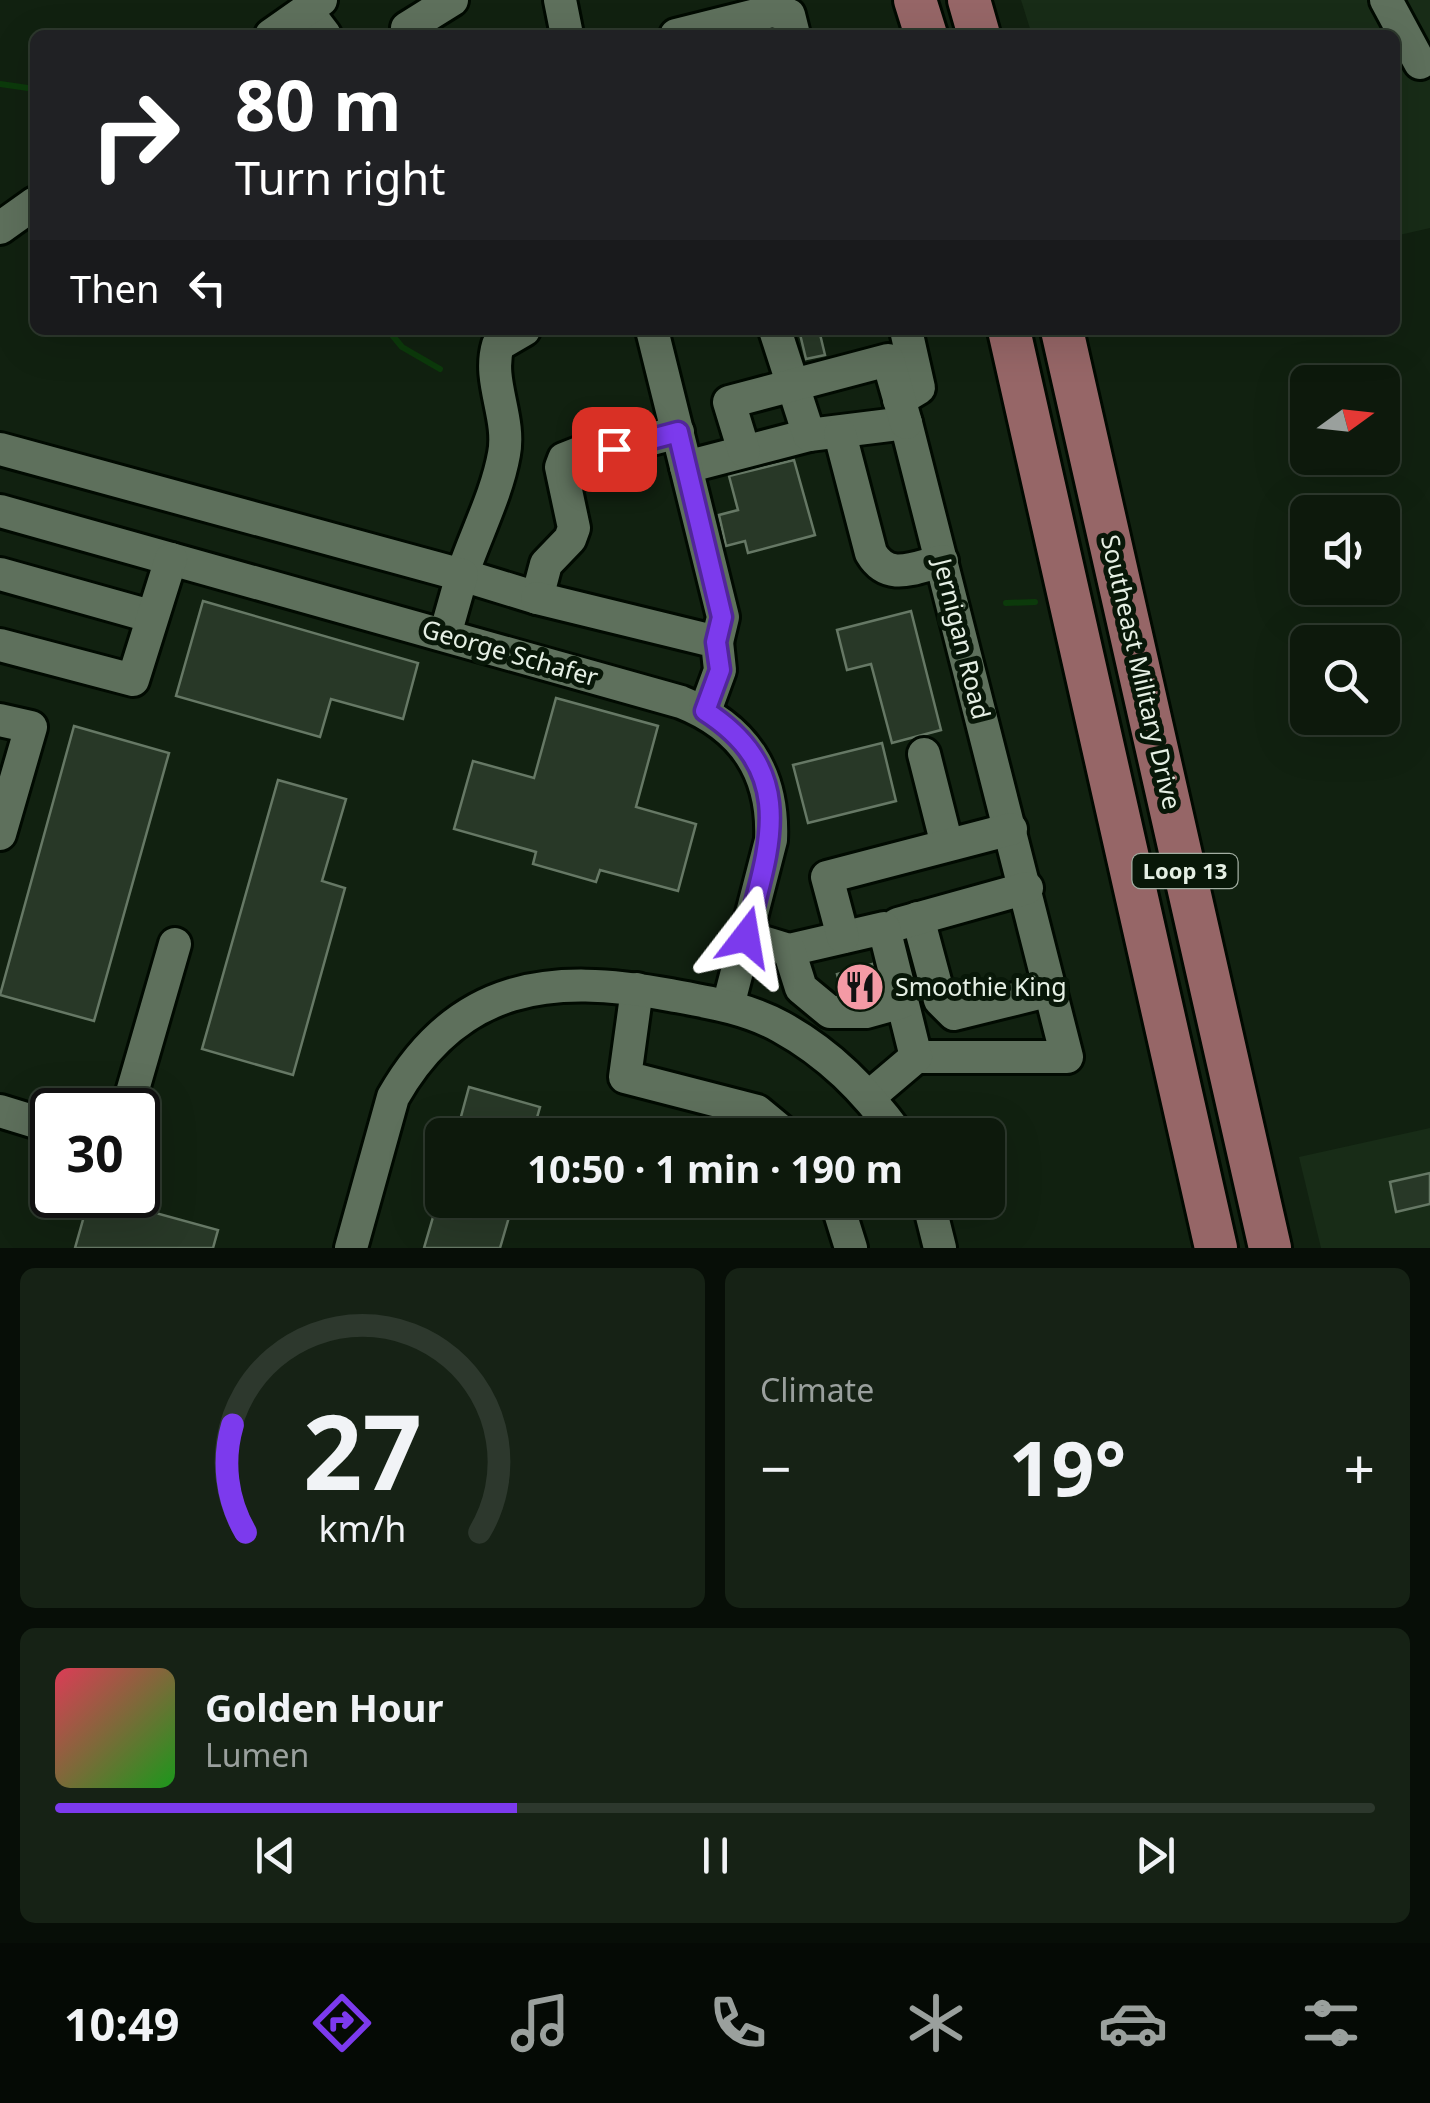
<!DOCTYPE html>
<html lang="en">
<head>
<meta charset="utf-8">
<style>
	:root { --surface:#0d190c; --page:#162215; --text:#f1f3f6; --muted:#9aa09d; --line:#2d382d; --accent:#7c3aed }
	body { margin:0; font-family:"Noto Sans",sans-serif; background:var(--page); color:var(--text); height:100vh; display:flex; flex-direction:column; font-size:38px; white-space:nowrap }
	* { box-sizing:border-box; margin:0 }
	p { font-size:32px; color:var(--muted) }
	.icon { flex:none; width:55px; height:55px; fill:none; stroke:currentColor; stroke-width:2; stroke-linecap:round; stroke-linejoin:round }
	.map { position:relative; height:1248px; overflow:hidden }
	.side { display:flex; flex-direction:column; gap:20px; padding:20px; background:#070e07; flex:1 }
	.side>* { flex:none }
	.hud { position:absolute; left:30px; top:30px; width:1370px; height:305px; border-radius:15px; box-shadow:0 10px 40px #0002,0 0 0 2px var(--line); background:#202124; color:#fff; overflow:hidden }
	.needle { width:65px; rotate:75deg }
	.fabs { position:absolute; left:1290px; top:365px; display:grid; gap:20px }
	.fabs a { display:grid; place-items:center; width:110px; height:110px; border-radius:15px; background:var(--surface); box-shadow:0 10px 40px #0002,0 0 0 2px var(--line); font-size:50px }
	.speed { position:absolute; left:30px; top:1088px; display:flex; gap:20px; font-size:50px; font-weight:700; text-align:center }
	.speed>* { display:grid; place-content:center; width:130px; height:130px; border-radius:50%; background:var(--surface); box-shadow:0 10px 40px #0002,0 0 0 2px var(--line); line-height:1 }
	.speed .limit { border:5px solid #111; border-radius:15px; background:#fff; color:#111 }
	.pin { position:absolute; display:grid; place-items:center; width:85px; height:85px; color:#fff; margin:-42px; border-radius:20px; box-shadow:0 5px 15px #0006 }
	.me { position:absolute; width:110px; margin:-55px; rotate:14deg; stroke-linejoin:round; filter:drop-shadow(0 0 8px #0008) }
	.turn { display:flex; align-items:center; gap:35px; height:210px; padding:0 40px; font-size:45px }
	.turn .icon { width:130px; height:130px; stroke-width:2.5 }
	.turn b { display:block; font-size:70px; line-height:85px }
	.then { display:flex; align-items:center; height:95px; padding:0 40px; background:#0003; gap:20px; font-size:38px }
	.big { font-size:75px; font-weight:700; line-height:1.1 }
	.side .card { flex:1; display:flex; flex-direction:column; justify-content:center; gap:15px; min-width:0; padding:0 35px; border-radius:15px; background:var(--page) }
	.side .dial { align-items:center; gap:0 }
	.dial svg { height:260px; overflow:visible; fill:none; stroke:var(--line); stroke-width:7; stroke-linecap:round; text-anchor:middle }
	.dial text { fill:var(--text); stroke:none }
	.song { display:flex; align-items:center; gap:30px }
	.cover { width:120px; height:120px; border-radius:15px; background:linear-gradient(135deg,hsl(350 70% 55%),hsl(120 70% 35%)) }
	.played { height:10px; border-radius:5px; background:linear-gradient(90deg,var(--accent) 35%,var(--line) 35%) }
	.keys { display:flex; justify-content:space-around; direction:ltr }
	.heat { display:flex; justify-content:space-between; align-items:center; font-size:55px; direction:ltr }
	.side .tiles { flex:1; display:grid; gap:20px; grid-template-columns:1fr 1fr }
	.card:last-child { grid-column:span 2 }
	.trip { position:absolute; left:425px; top:1118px; width:580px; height:100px; border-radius:15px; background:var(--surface); box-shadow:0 10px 40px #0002,0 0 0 2px var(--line); font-weight:700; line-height:100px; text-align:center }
	.dock { display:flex; height:160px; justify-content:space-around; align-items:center; background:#050a05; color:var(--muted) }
	.dock .icon { width:70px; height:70px }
	.dock .active { color:var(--accent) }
	.dock b { font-size:45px; color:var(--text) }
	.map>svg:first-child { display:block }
	.built { fill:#182c17 }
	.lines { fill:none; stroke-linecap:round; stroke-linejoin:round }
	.stream { stroke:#0c3a0b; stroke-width:6 }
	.building { fill:#283827; stroke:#667865; stroke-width:2.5 }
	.minor-casing { stroke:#010a01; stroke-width:38 }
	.major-casing { stroke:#010a01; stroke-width:48 }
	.minor { stroke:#5e705c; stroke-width:32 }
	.major { stroke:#966667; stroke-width:42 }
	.route-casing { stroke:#51269a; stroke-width:25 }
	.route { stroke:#7c3aed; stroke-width:18 }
	.labels { text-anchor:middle; stroke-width:10; stroke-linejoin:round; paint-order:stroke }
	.shield { fill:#081708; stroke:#a3aea2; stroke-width:2.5 }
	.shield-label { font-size:22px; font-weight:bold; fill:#e5efe4 }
	.street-label { font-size:25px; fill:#e5efe4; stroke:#081708 }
	.poi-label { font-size:25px; fill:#e5efe4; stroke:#081708; text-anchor:start }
</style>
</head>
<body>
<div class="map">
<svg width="1430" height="1248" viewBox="0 0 1430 1248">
	<rect width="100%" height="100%" fill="#112110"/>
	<!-- built -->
	<g class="built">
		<path d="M 1021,0 L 1430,0 L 1430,228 L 1395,236 L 1395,35 L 1032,35 Z"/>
		<path d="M 1430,1128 L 1430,1248 L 1321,1248 L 1299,1157 Z"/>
	</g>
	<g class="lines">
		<!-- stream -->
		<g class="stream">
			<path d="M 0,84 L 35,89"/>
			<path d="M 388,330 L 402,347 L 440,369"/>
			<path d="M 1006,603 L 1035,602"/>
		</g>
	</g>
	<!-- building -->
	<g class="building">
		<path d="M 799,330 L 819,330 L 825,355 L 806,359 Z"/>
		<path d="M 794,460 L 815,535 L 748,553 L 745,541 L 726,546 L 719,515 L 738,510 L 729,476 Z"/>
		<path d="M 203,601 L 418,663 L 403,719 L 331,699 L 320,737 L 176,696 Z"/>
		<path d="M 911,611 L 941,730 L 892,743 L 871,664 L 847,670 L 837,630 Z"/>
		<path d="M 556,698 L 658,726 L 636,807 L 696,824 L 678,891 L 600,870 L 596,882 L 533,864 L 536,852 L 454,829 L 473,761 L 534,778 Z"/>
		<path d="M 74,726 L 169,753 L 94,1021 L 0,995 Z"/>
		<path d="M 882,743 L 896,801 L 808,823 L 793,765 Z"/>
		<path d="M 278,780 L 346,799 L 322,881 L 345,888 L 293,1075 L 202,1049 Z"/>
		<path d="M 872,964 L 878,988 L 842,992 L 837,974 Z"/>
		<path d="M 469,1087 L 540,1107 L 532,1135 L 456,1135 Z"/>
		<path d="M 1430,1173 L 1430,1204 L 1396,1212 L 1390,1182 Z"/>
		<path d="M 90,1195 L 218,1230 L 213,1248 L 75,1248 Z"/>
		<path d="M 438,1200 L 514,1200 L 500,1248 L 424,1248 Z"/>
	</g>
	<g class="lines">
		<!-- minor casing -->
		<g class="minor-casing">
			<g id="minor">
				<path d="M 560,0 L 567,35"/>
				<path d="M 1386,0 L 1420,63"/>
				<path d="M 306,10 L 325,35"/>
				<path d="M 271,35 L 321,0"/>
				<path d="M 415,35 L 407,28 L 452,0"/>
				<path d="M 676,35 L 772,11 L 789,15 L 794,35"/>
				<path d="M 0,228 L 35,203"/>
				<path d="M 524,330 L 498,345 C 487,381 511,417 504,454 C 497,494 475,536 462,575 L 537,598 L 546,564 L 570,539 L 574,528 L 561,467 L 564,459 L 602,444 L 614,449 L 678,432"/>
				<path d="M 652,330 L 686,467 L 809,435"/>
				<path d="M 775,330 L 809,435 L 906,423 L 1067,1057 L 916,1057"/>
				<path d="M 899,400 L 919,388 L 906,330"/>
				<path d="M 840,434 L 871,553 C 888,582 913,568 942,561"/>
				<path d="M 0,449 L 462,575 L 445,635"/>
				<path d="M 744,451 L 729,402 L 888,360 L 906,423"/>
				<path d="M 686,467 L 723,617 L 717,642"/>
				<path d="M 0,511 L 681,702 C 744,727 774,773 771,840 L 728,1006"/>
				<path d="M 0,574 L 150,616"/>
				<path d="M 537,598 L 717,642 L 720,670 L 705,711"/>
				<path d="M 0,645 L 133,680 L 171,559"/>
				<path d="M 0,720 L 31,727 L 0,834"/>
				<path d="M 924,754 L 947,845"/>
				<path d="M 918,918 L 940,1000 L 954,1014 L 1051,990"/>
				<path d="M 898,924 L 1027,888"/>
				<path d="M 746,937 L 789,950 L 884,928 L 916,1057 L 870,1096"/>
				<path d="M 843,937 L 827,877 L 1011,829"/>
				<path d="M 789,950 L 801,988 L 830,1012 L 866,1012 L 902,1002"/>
				<path d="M 637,989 L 625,1077 L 757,1111 L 786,1135"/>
				<path d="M 127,1110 L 175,944"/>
				<path d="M 0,1111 L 52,1127"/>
				<path d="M 836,1200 L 851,1248"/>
				<path d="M 928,1200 L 940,1248"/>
				<path d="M 351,1248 L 393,1097 C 458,983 551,973 670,995 C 708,1002 747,1008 781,1027 C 830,1054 865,1090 898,1135"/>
			</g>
		</g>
		<!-- major casing -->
		<g class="major-casing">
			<g id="major">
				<path d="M 915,0 L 926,35"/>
				<path d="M 969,0 L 979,35"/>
				<path d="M 1009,330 L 1216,1248"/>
				<path d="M 1062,330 L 1270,1248"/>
			</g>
		</g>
		<!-- minor -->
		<use href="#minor" class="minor"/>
		<!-- major -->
		<use href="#major" class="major"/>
	</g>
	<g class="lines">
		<!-- route casing -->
		<g class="route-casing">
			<path id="route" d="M 614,449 L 678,432 L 722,617 L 716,642 L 720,670 L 705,711 C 800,772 769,847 746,937"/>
		</g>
		<!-- route -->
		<use href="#route" class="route"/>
	</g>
	<!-- icons -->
	<defs>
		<g id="restaurant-disc" transform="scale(2.5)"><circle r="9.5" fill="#f49aa5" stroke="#081708"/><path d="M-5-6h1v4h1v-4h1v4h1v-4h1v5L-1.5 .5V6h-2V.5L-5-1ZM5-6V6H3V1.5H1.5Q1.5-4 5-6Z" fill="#111"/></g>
	</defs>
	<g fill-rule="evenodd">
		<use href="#restaurant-disc" x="860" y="987"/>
	</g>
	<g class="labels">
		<!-- shield labels -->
		<rect class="shield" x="1132.5" y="854" width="105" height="34" rx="8"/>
		<g class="shield-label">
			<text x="1185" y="879">Loop 13</text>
		</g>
		<!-- street labels -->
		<g class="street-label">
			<text transform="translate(962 639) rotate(76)" y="9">Jernigan Road</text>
			<text transform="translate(510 653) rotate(16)" y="9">George Schafer</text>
			<text transform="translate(1141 672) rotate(77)" y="9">Southeast Military Drive</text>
		</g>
		<!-- poi labels -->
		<g class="poi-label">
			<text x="895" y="996">Smoothie King</text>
		</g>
	</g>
</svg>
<div class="fabs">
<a><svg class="needle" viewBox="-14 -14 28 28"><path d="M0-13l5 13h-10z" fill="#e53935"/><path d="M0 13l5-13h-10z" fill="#9aa09d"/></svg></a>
<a><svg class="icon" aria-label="sound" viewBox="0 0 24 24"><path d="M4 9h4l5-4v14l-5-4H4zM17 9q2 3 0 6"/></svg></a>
<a><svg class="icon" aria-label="search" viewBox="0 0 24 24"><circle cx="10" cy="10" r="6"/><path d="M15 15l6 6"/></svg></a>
</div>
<div class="speed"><div class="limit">30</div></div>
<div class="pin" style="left:614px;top:449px;background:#d93025"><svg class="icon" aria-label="arrive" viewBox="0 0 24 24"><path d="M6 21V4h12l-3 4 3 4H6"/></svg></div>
<svg class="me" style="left:746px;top:937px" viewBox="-20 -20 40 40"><path d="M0-17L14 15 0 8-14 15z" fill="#7c3aed" stroke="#fff" stroke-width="4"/></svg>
<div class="trip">10:50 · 1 min · 190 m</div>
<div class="hud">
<div class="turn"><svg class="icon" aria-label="right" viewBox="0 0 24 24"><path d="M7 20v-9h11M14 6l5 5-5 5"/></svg><div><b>80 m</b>Turn right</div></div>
<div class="then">Then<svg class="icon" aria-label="left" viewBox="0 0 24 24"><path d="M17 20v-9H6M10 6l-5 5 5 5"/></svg></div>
</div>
</div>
<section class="side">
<div class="tiles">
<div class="card dial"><svg viewBox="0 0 100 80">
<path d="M14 69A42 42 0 1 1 86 69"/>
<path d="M14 69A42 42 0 0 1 10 36" stroke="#7c3aed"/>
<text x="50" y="56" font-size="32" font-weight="700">27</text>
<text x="50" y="72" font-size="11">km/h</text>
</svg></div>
<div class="card"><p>Climate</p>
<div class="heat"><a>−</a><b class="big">19°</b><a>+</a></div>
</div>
<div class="card">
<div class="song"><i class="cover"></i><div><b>Golden Hour</b><p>Lumen</p></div></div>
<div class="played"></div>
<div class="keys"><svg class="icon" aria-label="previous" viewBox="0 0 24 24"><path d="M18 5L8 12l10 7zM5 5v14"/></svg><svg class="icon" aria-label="pause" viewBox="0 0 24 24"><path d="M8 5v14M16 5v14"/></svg><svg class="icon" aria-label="next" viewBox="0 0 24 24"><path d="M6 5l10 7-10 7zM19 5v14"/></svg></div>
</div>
</div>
</section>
<nav class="dock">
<b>10:49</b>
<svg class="icon active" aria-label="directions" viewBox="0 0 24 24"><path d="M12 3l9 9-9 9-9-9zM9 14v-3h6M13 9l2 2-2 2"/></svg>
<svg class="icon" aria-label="music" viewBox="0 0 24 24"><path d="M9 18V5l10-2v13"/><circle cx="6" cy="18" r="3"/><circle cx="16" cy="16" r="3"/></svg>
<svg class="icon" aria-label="phone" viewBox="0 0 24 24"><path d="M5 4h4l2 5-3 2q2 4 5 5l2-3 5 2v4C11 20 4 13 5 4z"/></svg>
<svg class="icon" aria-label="climate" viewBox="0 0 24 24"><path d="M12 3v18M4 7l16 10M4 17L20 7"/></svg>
<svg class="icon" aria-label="car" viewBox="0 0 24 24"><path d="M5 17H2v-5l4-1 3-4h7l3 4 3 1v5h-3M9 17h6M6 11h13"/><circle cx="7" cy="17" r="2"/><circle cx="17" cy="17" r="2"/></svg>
<svg class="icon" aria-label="filters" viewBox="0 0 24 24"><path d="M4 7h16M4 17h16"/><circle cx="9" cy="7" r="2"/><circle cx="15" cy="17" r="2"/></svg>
</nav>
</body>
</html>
